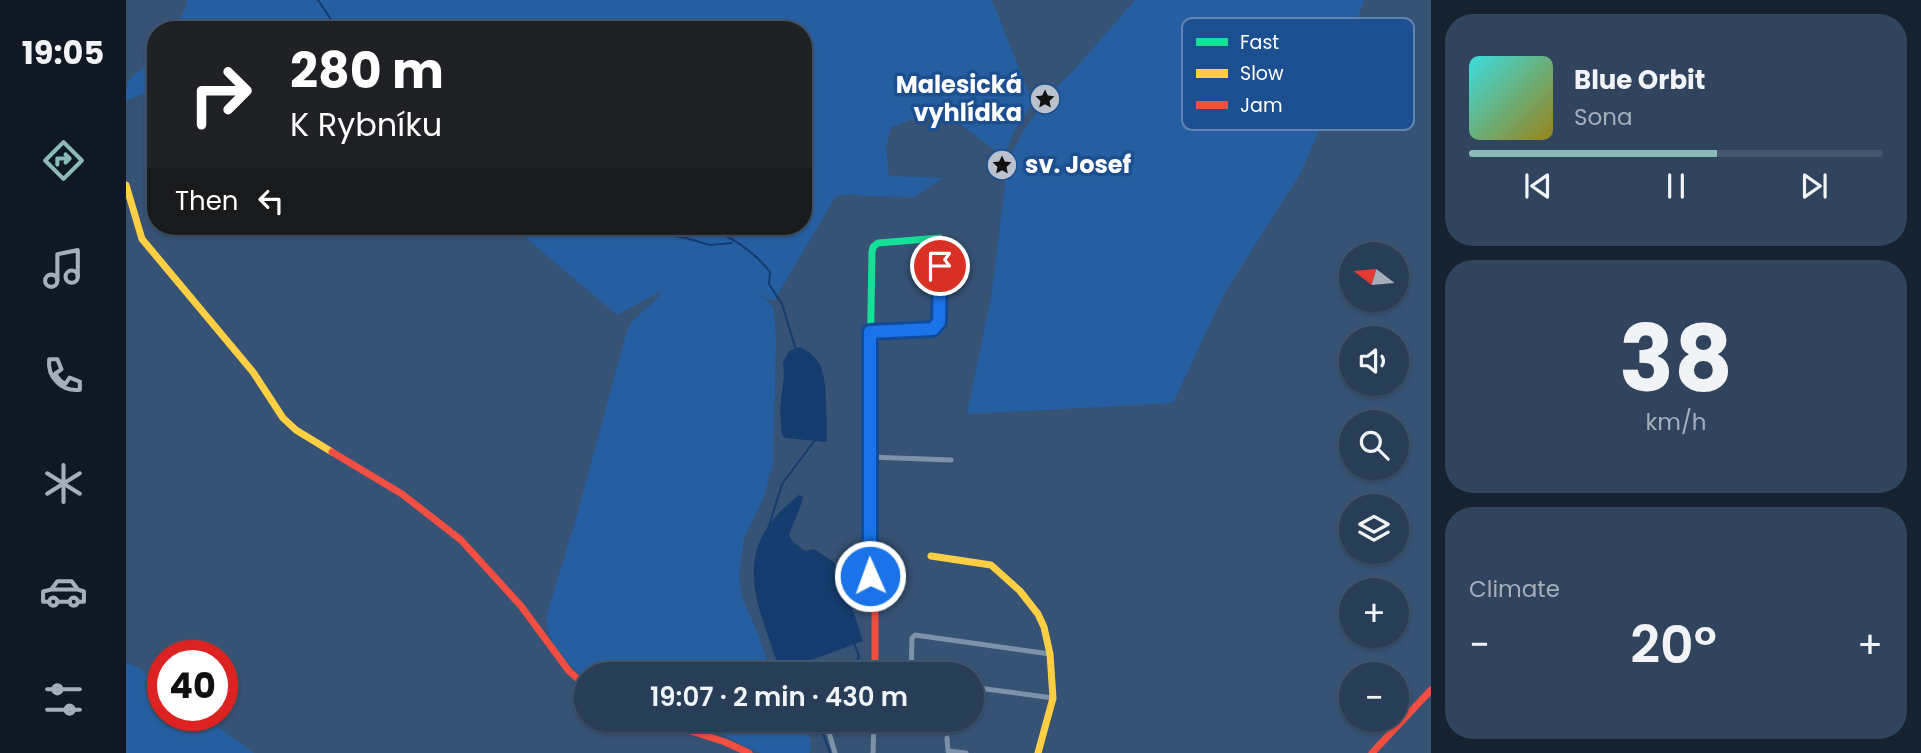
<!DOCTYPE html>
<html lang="en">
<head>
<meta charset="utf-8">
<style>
	:root { --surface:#283e57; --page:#30455d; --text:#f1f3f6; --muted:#a5aeba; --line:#44576d; --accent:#8bbbb9 }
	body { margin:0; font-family:Poppins,sans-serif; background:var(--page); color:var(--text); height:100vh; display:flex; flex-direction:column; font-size:26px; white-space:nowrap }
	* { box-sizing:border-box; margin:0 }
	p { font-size:23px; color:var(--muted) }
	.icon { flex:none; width:38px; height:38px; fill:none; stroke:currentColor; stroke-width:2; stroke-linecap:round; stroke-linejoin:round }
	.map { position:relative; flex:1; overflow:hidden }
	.details { display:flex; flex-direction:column; gap:14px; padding:14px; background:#162230; width:490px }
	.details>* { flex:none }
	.hud { position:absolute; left:21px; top:21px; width:665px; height:214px; border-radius:28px; box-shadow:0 2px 5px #0004,0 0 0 2px var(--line); background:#202124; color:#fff; overflow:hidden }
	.needle { width:46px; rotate:286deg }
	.controls { position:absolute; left:1213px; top:242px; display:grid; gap:14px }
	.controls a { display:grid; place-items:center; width:70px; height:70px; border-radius:50%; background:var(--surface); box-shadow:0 2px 5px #0004,0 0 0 2px var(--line); font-size:35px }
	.speed { position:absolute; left:21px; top:640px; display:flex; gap:14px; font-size:35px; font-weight:700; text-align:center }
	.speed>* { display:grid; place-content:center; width:91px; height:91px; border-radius:50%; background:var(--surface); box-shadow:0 2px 5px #0004,0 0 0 2px var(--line); line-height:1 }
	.speed .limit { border:10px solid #d22; background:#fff; color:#111 }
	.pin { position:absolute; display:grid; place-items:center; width:60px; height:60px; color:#fff; margin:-30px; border:4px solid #fff; border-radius:50%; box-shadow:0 2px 7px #0007 }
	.me { position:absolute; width:77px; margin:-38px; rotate:358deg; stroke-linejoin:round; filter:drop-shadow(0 0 5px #0008) }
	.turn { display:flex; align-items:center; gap:24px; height:147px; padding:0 28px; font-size:32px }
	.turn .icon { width:91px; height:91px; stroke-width:2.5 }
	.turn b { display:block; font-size:49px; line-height:60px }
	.then { display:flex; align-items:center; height:66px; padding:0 28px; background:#0003; gap:14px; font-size:26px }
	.big { font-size:52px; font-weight:600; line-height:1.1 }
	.details .card { flex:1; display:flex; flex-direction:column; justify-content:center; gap:10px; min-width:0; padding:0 24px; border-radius:28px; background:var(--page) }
	.details .dial { align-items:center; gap:0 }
	.dial b { font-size:91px; line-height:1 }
	.song { display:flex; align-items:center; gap:21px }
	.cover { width:84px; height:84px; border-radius:10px; background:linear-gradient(135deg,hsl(180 70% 55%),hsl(50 70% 35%)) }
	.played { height:7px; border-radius:4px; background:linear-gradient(90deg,var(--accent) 60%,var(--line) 60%) }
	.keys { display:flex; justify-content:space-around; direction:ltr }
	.heat { display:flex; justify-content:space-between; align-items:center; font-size:38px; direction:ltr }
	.trip { position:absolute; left:448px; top:662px; width:410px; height:70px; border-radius:35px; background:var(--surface); box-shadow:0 2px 5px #0004,0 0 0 2px var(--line); font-weight:600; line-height:70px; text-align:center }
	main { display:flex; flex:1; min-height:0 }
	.tabs { display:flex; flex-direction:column; width:126px; justify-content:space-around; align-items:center; background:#101923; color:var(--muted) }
	.tabs .icon { width:49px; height:49px }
	.tabs .current { color:var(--accent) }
	.tabs b { font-size:32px; color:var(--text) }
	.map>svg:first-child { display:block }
	.green { fill:#265fa1 }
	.water { fill:#153c6e }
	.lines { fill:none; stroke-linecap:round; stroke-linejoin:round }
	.stream { stroke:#153c6e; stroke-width:2 }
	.street { stroke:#7d92a8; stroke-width:5 }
	.fast { stroke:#16e098; stroke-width:7 }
	.slow { stroke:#ffcf43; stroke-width:7 }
	.jam { stroke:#f24e42; stroke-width:7 }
	.route-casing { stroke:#114b97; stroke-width:18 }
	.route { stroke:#1a73e8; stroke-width:12 }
	.labels { text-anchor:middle; stroke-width:7; stroke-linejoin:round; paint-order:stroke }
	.poi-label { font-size:24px; font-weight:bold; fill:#fff; stroke:#1b4f8f; text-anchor:end }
	.key { fill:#1b4f8f; stroke:#5f84b1; stroke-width:2 }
	.key-label { font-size:19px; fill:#fff }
</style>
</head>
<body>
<main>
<nav class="tabs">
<b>19:05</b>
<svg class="icon current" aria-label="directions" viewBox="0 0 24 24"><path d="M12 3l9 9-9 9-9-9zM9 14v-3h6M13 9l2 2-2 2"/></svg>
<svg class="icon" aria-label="music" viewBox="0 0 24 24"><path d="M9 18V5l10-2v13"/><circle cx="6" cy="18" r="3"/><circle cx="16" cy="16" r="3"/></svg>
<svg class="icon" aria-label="phone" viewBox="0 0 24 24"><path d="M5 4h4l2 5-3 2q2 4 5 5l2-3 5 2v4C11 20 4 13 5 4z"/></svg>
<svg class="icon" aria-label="climate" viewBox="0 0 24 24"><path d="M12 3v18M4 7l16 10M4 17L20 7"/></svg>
<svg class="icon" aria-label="car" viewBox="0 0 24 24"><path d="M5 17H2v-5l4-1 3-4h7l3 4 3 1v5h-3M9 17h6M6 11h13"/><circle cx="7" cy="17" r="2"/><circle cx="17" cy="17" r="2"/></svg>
<svg class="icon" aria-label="filters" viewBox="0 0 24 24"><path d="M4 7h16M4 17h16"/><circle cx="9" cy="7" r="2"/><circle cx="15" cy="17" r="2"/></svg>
</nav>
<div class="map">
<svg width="1305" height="753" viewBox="0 0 1305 753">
	<rect width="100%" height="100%" fill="#365274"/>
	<!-- green -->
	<g class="green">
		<path d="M 60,0 L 866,0 L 907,103 L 887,133 L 878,157 L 822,115 L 785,120 L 765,127 L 760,149 L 763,176 L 817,178 L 788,197 L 735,196 L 728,194 L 710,196 L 648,301 L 630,294 L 641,300 L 647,307 L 648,315 L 650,338 L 647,463 L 638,497 L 618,538 L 613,576 L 616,597 L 632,634 L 645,674 L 460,674 L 460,679 C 441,665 417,639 421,614 L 451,515 L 501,330 C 508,314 527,307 536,291 L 491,315 L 386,226 L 677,226 L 677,30 L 48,30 L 61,5 Z"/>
		<path d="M 1009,0 L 1238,0 L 1199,118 L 1174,174 L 1098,294 L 1047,403 L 841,414 L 865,297 L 882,160 L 898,130 L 926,91 L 948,70 Z"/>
		<path d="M 30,47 L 30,88 L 0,101 C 0,67 13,80 24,58 L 23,54 Z"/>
		<path d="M 0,663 L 14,668 L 37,692 L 37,716 L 77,716 L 128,753 L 0,753 Z"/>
		<path d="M 547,719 L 674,719 C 682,730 687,740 683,753 L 634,753 L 594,734 Z"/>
	</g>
	<!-- water -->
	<g class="water">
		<path d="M 674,347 C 682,351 690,357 694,365 C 702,380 700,423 701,442 L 659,438 L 656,435 L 654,409 L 658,376 L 657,362 L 663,351 Z"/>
		<path d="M 673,495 L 677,497 L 676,502 L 663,535 L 667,542 L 679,551 L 688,549 L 708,562 L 718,583 L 737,641 L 660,669 L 654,669 C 648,655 644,641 639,627 C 619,570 623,534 673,495 Z"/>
	</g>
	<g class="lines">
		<!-- stream -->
		<g class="stream">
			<path d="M 192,0 L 212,30"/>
			<path d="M 580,226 C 603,236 629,252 644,272 L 643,284 L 656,304 L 670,350"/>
			<path d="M 532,233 L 560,238 L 584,245 L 606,243"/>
			<path d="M 642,529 L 656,484 L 689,440"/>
			<path d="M 676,662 L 679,674"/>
			<path d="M 719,674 L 729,667 L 733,656 L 728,643"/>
			<path d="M 692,719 L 704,753"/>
		</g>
		<!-- street -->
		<g class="street">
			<path d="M 743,457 L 825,460"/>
			<path d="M 785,674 L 786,638 L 789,635 L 924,654"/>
			<path d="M 845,687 L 927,698"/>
			<path d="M 699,719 L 709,753"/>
			<path d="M 821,738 L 822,751 L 840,753"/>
			<path d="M 747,753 L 748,719"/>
		</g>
		<!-- fast -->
		<path class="fast" d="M 744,332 L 807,329 L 813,322 L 814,238 L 752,243 L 747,247 L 746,252 L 744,371"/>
		<!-- slow -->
		<g class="slow">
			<path d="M 0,185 L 16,239 L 127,372 L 157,418 L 170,430 L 206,452"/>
			<path d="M 805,556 L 865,565 L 894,591 L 912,614 L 918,627 L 924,654 L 927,698 L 912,753"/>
		</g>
		<!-- jam -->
		<g class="jam">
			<path d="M 744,371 L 742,548 L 749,612 L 749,674"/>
			<path d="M 206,452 L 276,494 L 335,540 L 395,606 L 443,671 L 460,686"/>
			<path d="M 528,719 L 599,742 L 623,753"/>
			<path d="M 1246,753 L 1305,690"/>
		</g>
	</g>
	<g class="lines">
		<!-- route casing -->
		<g class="route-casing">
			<path id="route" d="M 744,576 L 744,332 L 807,329 L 813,322 L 814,266"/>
		</g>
		<!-- route -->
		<use href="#route" class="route"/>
	</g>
	<!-- icons -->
	<defs>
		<g id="sight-disc" transform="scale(1.575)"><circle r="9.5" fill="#b9c2ce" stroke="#1b4f8f"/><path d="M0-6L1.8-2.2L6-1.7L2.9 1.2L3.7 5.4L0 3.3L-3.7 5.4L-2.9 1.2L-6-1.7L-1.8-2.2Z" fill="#111"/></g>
	</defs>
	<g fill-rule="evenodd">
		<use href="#sight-disc" x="919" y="99"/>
		<use href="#sight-disc" x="876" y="165"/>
	</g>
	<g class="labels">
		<!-- poi labels -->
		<g class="poi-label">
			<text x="896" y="93">Malesická<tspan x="896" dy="28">vyhlídka</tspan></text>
			<text x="899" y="173" text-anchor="start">sv. Josef</text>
		</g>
	</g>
	<!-- legend -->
	<rect x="1056" y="18" width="232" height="112" rx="10" class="key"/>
	<rect x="1070" y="38" width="32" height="8" fill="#16e098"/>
	<rect x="1070" y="69" width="32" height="9" fill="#ffcf43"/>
	<rect x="1070" y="101" width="32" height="8" fill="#f24e42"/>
	<g class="key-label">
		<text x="1114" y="49">Fast</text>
		<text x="1114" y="80">Slow</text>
		<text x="1114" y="112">Jam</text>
	</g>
</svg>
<div class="controls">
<a><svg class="needle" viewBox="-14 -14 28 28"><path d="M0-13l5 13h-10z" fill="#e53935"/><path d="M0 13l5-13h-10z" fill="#a5aeba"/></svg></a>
<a><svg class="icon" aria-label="sound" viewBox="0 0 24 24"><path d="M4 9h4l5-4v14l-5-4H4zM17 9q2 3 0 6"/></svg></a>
<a><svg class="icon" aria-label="search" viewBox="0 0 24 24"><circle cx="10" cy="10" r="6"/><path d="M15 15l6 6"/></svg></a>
<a><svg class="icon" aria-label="layers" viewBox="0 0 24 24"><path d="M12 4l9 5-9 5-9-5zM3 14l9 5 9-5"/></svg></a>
<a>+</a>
<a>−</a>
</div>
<div class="speed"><div class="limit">40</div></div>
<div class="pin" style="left:814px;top:266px;background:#d93025"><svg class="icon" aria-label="arrive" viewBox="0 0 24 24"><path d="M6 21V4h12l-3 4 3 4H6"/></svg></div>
<svg class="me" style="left:744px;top:576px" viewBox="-20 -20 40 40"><circle r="17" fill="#1a73e8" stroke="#fff" stroke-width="3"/><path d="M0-11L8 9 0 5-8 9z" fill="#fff"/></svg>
<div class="trip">19:07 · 2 min · 430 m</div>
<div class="hud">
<div class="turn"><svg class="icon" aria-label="right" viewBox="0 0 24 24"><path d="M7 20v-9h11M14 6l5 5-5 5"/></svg><div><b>280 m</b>K Rybníku</div></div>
<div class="then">Then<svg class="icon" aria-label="left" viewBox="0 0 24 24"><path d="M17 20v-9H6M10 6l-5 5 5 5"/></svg></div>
</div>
</div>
<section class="details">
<div class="card">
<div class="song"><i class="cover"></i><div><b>Blue Orbit</b><p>Sona</p></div></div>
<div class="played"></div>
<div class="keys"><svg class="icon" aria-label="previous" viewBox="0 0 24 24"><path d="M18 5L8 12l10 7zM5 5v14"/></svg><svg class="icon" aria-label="pause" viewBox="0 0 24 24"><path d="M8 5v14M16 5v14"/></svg><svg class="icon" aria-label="next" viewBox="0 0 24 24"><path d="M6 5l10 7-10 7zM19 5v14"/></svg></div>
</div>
<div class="card dial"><b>38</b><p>km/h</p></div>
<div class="card"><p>Climate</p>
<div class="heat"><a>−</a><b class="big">20°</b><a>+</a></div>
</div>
</section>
</main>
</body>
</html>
